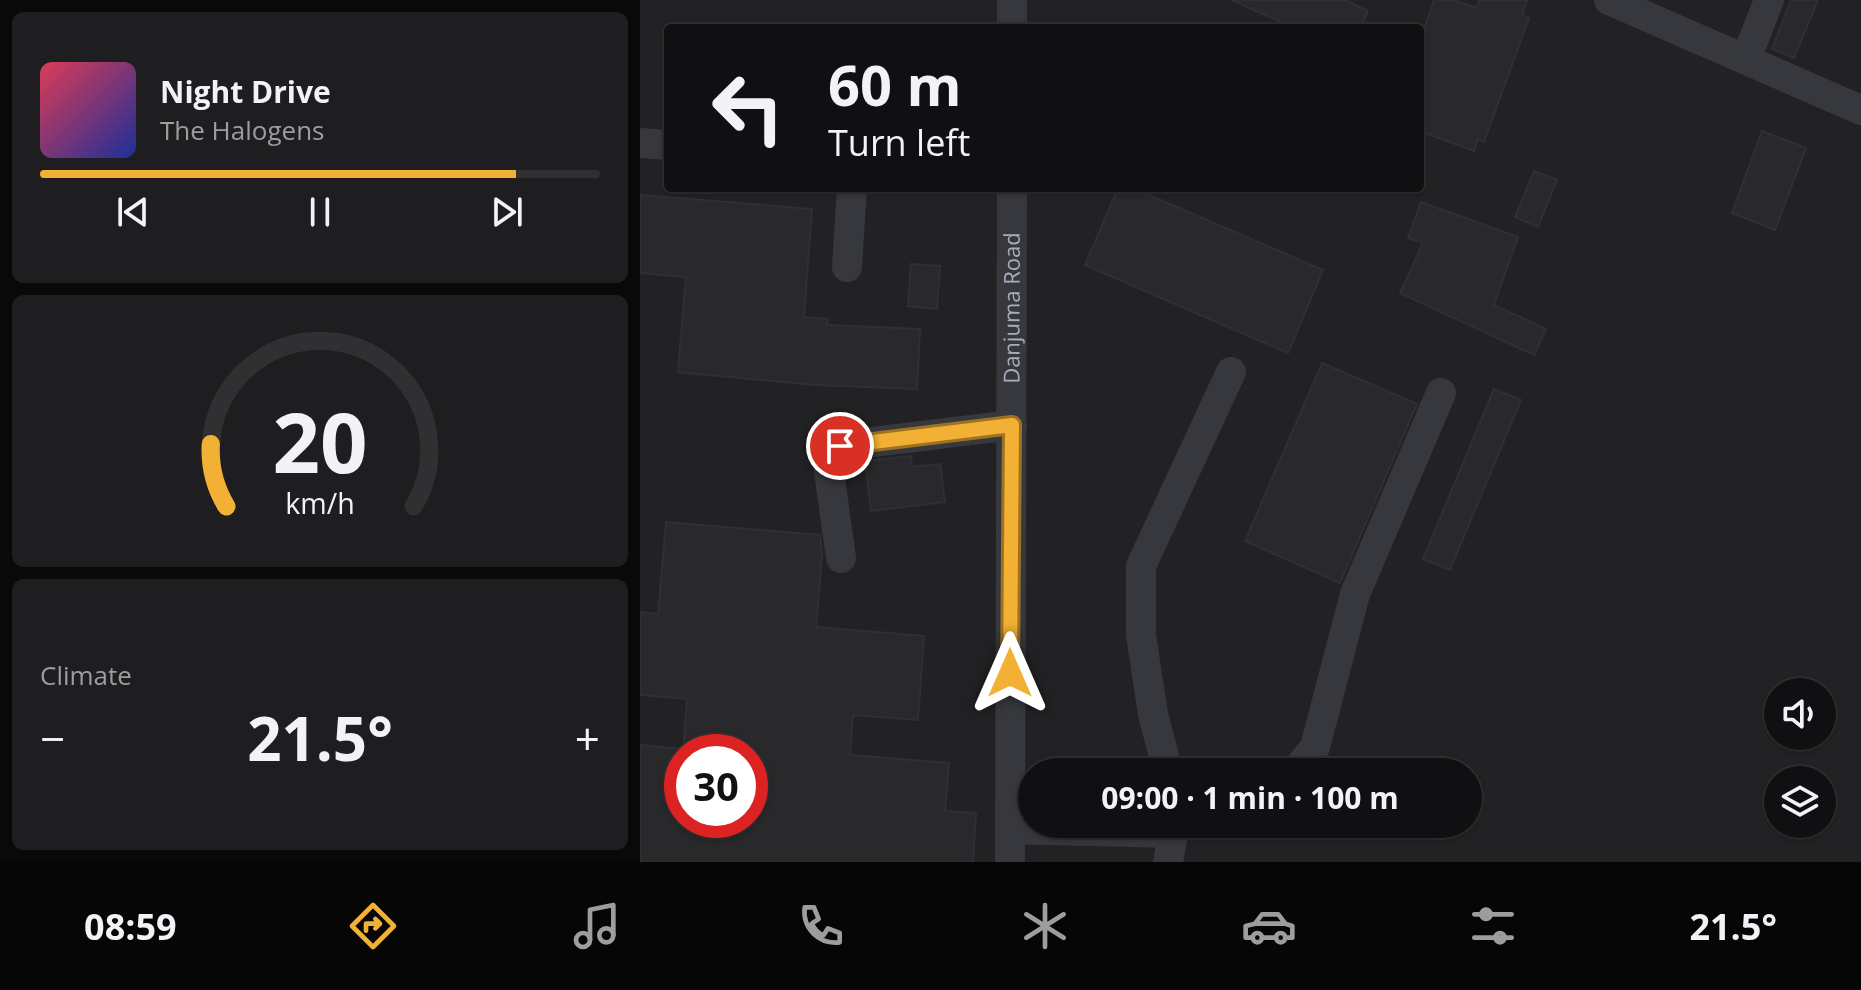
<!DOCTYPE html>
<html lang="en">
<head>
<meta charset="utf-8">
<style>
	:root { --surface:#101012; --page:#1e1e20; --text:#f1f3f6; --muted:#9c9d9f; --line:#303032; --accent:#f2b134 }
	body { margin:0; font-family:"Open Sans",sans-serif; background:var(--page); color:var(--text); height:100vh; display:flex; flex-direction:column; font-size:30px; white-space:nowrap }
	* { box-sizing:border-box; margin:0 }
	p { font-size:26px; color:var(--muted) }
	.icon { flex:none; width:44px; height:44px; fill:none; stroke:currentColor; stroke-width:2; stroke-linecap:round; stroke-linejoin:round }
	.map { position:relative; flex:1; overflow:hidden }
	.side { display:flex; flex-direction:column; gap:12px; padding:12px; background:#09090a; width:640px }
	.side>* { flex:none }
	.banner { position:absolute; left:24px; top:24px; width:760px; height:168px; border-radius:8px; box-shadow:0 2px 6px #0004,0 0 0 2px var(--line); background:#101012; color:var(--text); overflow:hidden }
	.tools { position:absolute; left:1124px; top:678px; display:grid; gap:16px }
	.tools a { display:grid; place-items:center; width:72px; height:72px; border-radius:50%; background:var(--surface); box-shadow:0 2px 6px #0004,0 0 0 2px var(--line); font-size:40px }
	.speed { position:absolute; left:24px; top:734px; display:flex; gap:16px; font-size:40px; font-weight:700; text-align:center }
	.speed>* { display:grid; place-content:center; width:104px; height:104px; border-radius:50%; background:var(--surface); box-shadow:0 2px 6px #0004,0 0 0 2px var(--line); line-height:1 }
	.speed .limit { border:12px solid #d22; background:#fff; color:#111 }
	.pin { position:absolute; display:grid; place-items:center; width:68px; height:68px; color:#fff; margin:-34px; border:4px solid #fff; border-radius:50%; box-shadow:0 2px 8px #0007 }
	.me { position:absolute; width:88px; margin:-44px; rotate:0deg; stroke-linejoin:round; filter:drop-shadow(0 0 6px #0008) }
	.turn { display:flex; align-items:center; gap:28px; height:168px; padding:0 32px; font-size:36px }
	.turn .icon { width:104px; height:104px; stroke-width:2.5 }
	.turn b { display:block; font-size:56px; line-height:68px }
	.big { font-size:60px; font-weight:700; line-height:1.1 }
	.side .card { flex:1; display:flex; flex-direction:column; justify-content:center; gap:12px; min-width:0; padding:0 28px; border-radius:12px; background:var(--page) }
	.side .dial { align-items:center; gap:0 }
	.dial svg { height:208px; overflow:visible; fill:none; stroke:var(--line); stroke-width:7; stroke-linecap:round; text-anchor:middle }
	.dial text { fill:var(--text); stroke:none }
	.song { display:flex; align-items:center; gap:24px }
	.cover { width:96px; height:96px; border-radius:12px; background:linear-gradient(135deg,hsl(350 70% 55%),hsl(230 70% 35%)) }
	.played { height:8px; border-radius:4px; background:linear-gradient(90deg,var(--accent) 85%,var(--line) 85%) }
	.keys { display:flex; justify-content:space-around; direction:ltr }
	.heat { display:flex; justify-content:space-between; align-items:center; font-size:44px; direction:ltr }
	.trip { position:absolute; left:378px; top:758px; width:464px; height:80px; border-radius:40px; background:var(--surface); box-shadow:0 2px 6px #0004,0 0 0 2px var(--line); font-weight:700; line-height:80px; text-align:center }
	.tab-bar { display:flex; height:128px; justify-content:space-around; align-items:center; background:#060607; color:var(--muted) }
	.tab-bar .icon { width:56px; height:56px }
	.tab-bar .selected { color:var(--accent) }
	.tab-bar b { font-size:36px; color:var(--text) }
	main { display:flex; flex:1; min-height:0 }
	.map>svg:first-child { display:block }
	.built { fill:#222225; fill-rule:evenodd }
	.building { fill:#29292c; stroke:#303034; stroke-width:2 }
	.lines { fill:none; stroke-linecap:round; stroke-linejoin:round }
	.minor { stroke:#37383d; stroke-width:30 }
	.route-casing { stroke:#9d7322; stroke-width:20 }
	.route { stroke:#f2b134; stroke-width:14 }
	.labels { text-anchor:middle; stroke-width:8; stroke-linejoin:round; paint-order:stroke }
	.street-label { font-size:22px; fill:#a8adb8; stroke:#111113 }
</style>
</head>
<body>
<main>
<section class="side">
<div class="card">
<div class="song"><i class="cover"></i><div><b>Night Drive</b><p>The Halogens</p></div></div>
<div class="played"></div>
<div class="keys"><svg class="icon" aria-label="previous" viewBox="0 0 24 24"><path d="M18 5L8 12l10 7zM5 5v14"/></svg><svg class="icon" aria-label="pause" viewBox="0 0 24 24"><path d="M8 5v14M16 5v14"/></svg><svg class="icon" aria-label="next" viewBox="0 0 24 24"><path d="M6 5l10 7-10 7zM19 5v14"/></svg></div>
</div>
<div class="card dial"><svg viewBox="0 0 100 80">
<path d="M14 69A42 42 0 1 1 86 69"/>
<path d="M14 69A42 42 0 0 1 8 45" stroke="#f2b134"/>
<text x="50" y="56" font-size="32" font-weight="700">20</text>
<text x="50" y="72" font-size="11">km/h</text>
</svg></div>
<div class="card"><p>Climate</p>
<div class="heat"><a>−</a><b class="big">21.5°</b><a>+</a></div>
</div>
</section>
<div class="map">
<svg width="1221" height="862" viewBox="0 0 1221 862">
	<rect width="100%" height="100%" fill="#161618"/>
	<!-- built -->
	<path class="built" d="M 0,0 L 1221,0 L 1221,862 L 0,862 ZM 28,28 L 780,28 L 780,188 L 28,188 ZM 1138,692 L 1182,692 L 1182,736 L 1138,736 ZM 42,752 L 110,752 L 110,820 L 42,820 ZM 392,772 L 828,772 L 828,824 L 392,824 ZM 1138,780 L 1182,780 L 1182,824 L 1138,824 Z"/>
	<!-- building -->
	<g class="building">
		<path d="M 592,0 L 705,0 L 728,11 L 720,28 L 654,28 Z"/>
		<path d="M 794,0 L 814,0 L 837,8 L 839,0 L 887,0 L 882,15 L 889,18 L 844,142 L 838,139 L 834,151 L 780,131 L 780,41 Z"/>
		<path d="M 1151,0 L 1178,0 L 1154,58 L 1132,49 Z"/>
		<path d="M 1122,131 L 1166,148 L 1135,230 L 1092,213 Z"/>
		<path d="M 894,171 L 917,180 L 898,227 L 875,217 Z"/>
		<path d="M 478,188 L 493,188 L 683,270 L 648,353 L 445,265 Z"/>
		<path d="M 0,195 L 172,209 L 164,317 L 188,319 L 187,325 L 280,329 L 277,389 L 175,385 L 38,372 L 46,277 L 0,273 Z"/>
		<path d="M 781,202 L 878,237 L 854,305 L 906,329 L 894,355 L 760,293 L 783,243 L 768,238 Z"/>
		<path d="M 271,264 L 300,266 L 297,309 L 268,306 Z"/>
		<path d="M 682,363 L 777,404 L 700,583 L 605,541 Z"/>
		<path d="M 854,389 L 881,400 L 810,570 L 783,559 Z"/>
		<path d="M 271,456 L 272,467 L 300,464 L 305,502 L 231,511 L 225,461 Z"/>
		<path d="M 26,522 L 180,535 L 182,553 L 176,627 L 284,636 L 278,720 L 213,715 L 210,755 L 309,763 L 305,811 L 336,813 L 333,862 L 0,862 L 0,745 L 42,749 L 42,820 L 110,820 L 110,752 L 43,752 L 47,699 L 0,695 L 0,612 L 18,614 Z"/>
	</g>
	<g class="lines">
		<!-- minor -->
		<g class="minor">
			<path d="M 372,0 L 372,28"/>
			<path d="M 969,0 L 1221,110"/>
			<path d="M 1106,59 L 1129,0"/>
			<path d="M 0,143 L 28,145"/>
			<path d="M 207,267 L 212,188"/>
			<path d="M 201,558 L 187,457 L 200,446 L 372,425"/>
			<path d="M 528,772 L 513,714 L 501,635 L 501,566 L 591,372"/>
			<path d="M 655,772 L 675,747 L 715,594 L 801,393"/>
			<path d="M 370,829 L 533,833"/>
			<path id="s1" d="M 370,862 L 372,188"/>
			<path d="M 528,862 L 535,824"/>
		</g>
	</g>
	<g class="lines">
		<!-- route casing -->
		<g class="route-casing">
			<path id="route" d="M 200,446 L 372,425 L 370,673"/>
		</g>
		<!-- route -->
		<use href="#route" class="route"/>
	</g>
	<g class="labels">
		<!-- street labels -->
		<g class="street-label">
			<text dy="8" stroke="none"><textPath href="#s1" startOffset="554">Danjuma Road</textPath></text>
		</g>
	</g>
</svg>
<div class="tools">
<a><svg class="icon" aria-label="sound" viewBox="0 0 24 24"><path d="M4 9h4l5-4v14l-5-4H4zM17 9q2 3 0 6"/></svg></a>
<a><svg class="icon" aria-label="layers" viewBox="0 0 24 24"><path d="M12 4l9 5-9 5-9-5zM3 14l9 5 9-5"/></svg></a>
</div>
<div class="speed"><div class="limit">30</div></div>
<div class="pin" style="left:200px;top:446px;background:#d93025"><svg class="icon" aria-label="arrive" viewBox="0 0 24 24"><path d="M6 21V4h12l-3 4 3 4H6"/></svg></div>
<svg class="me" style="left:370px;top:673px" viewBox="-20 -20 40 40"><path d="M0-17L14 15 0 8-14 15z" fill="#f2b134" stroke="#fff" stroke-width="4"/></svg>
<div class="trip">09:00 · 1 min · 100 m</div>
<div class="banner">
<div class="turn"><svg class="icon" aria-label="left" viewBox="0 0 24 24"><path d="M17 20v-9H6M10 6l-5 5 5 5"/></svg><div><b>60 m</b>Turn left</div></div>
</div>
</div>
</main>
<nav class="tab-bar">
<b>08:59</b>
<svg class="icon selected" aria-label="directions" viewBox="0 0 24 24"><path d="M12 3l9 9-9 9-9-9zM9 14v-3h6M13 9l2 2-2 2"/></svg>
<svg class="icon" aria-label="music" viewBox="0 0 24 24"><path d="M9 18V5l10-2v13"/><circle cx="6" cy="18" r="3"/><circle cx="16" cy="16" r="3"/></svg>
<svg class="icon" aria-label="phone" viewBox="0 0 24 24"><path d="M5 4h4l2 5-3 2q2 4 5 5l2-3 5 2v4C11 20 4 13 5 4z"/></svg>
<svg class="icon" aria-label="climate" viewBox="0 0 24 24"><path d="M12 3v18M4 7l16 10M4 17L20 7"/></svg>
<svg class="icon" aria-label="car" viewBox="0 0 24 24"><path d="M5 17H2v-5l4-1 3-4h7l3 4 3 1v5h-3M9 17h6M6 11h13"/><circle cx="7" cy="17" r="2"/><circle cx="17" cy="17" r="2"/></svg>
<svg class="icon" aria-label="filters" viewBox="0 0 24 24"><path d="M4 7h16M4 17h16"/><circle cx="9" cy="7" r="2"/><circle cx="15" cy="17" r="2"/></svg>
<b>21.5°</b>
</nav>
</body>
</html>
